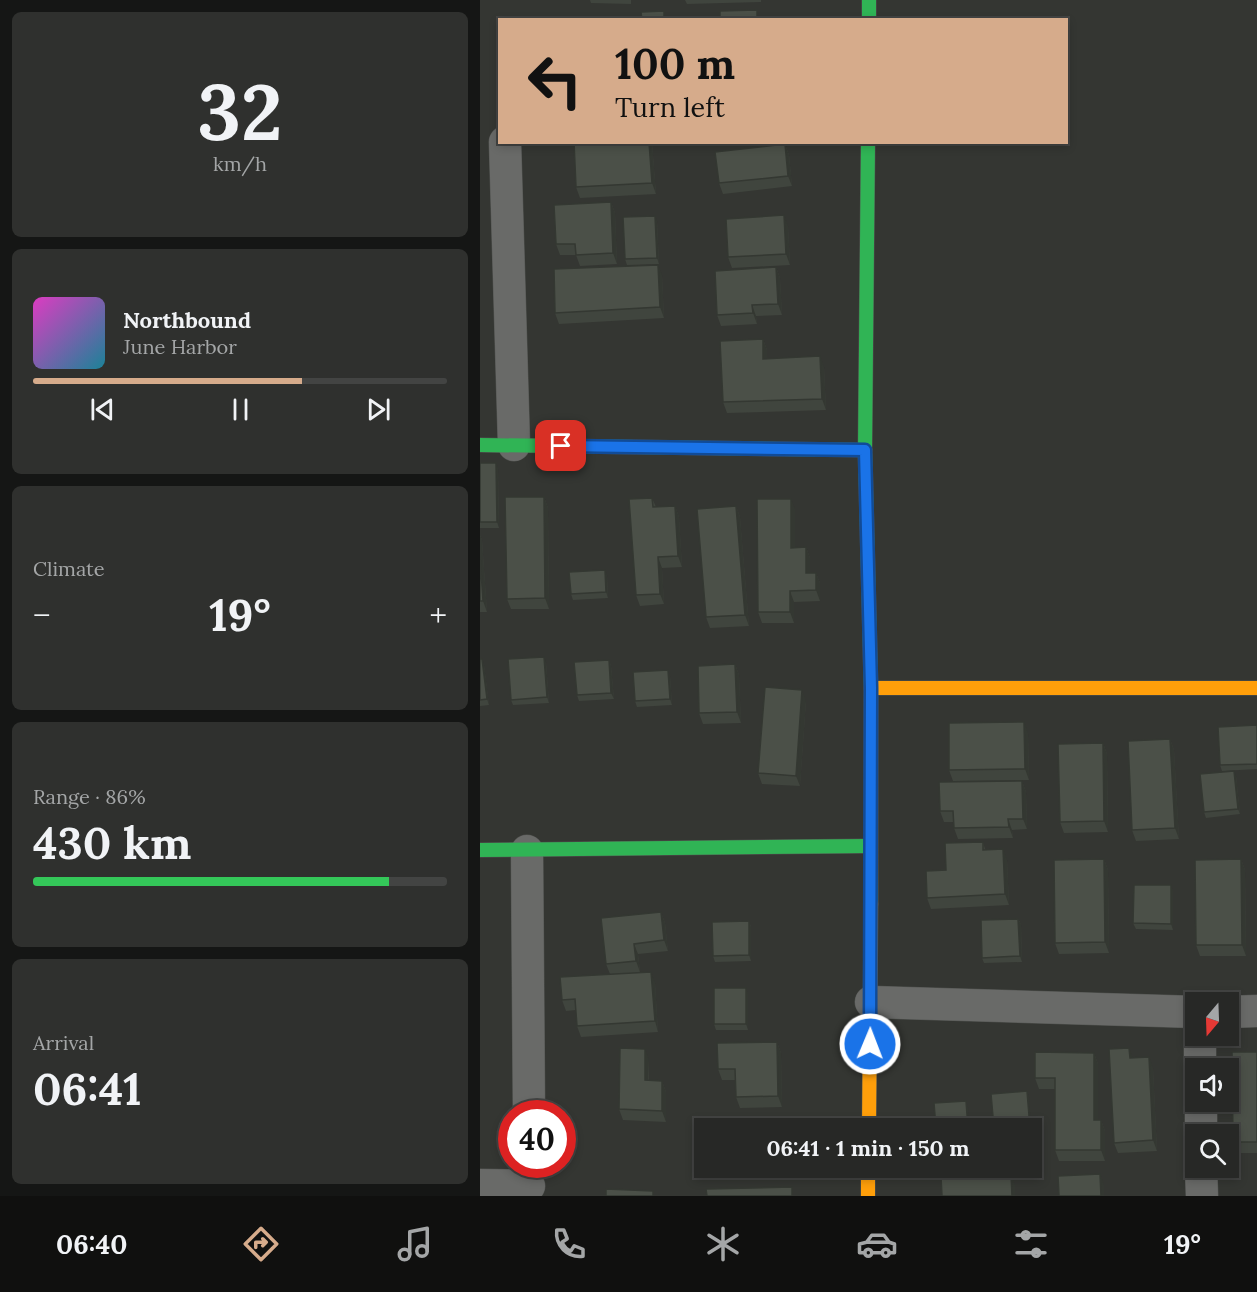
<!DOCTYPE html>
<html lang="en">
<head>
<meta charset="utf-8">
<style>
	:root { --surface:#272826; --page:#2f302e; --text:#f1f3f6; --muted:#a4a6a7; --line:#434443; --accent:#d6ab8b }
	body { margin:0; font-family:Lora,serif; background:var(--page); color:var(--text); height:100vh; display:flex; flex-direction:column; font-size:22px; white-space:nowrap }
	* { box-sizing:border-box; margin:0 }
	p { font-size:20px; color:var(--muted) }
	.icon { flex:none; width:33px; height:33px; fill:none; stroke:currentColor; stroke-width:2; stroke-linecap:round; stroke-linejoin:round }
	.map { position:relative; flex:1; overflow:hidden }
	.panel { display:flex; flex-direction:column; gap:12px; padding:12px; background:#151615; width:480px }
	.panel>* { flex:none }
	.guide { position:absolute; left:18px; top:18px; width:570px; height:126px; border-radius:0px; box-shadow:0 3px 9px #0003,0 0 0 2px var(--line); background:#d6ab8b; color:#111; overflow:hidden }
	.needle { width:39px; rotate:199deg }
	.buttons { position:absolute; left:705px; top:992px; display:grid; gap:12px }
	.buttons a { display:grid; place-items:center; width:54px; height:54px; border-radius:0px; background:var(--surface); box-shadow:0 3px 9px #0003,0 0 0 2px var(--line); font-size:30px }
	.speed { position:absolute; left:18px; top:1100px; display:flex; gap:12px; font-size:30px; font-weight:700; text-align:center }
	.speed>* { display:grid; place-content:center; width:78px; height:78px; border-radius:50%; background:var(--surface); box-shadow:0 3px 9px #0003,0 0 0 2px var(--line); line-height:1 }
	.speed .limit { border:9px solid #d22; background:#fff; color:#111 }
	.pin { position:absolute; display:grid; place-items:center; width:51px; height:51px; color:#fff; margin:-26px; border-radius:12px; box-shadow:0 3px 9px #0006 }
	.me { position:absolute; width:66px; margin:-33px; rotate:1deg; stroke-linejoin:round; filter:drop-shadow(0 0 4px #0008) }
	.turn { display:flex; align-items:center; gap:21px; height:126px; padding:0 18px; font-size:27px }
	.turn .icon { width:78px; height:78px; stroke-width:2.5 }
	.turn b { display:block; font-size:42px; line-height:51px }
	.big { font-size:45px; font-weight:700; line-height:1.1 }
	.panel .card { flex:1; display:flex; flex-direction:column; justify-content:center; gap:9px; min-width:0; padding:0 21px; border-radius:9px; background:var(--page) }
	.panel .dial { align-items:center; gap:0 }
	.dial b { font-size:78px; line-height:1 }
	.song { display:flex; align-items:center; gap:18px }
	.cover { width:72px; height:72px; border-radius:9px; background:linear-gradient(135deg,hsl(310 70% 55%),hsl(190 70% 35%)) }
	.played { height:6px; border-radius:3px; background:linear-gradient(90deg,var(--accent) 65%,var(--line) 65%) }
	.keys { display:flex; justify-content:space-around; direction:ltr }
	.heat { display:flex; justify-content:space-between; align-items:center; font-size:33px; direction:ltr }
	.charge { height:9px; border-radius:4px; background:linear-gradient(90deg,#34c759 86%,var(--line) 0) }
	.trip { position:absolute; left:214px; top:1118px; width:348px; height:60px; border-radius:0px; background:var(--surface); box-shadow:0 3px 9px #0003,0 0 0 2px var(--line); font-weight:700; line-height:60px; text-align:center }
	.tab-bar { display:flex; height:96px; justify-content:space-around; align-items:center; background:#10100f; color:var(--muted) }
	.tab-bar .icon { width:42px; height:42px }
	.tab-bar .on { color:var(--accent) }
	.tab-bar b { font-size:27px; color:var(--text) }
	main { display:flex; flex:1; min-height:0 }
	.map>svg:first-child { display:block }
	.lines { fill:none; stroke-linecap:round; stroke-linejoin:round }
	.street-casing { stroke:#525451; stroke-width:33 }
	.fast-casing { stroke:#525451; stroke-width:15 }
	.slow-casing { stroke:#525451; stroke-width:15 }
	.street { stroke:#696a68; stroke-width:32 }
	.fast { stroke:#30b455; stroke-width:14 }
	.slow { stroke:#ff9f0a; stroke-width:14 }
	.wall { fill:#40453e }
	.shaded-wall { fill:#343832 }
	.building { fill:#4b5048; stroke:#343832; stroke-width:1.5 }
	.route-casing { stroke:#114b97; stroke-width:15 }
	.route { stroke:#1a73e8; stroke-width:10 }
</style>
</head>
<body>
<main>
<section class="panel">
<div class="card dial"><b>32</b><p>km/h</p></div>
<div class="card">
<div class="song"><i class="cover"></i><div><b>Northbound</b><p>June Harbor</p></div></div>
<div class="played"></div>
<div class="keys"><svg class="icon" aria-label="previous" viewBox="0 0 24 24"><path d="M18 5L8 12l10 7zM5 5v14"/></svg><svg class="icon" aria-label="pause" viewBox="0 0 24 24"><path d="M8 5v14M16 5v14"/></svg><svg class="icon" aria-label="next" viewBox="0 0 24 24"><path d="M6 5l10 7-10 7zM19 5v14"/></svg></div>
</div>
<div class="card"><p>Climate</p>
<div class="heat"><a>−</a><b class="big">19°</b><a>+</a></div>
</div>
<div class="card"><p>Range · 86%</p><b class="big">430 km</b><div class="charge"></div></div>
<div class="card"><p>Arrival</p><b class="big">06:41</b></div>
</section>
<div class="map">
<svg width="777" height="1196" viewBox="0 0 777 1196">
	<rect width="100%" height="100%" fill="#343632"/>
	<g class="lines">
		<!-- street casing -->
		<g class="street-casing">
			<g id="street">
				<path d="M 25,142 L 34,445"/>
				<path d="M 47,851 L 49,1113"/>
				<path d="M 391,1002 L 716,1012"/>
				<path d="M 748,1012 L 777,1011"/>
				<path d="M 720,1035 L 720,1068"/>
				<path d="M 721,1101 L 721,1134"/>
				<path d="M 721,1167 L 722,1196"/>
				<path d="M 0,1185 L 49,1186"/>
			</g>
		</g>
		<!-- fast casing -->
		<g class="fast-casing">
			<g id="fast">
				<path d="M 389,0 L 389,20"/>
				<path d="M 388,142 L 385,450 L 391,688 L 391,904"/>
				<path d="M 0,445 L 385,450"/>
				<path d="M 0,850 L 390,846"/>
			</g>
		</g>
		<!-- slow casing -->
		<g class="slow-casing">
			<g id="slow">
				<path d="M 391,688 L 777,688"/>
				<path d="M 389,1128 L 391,904"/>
				<path d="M 388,1167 L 388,1196"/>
			</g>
		</g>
		<!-- street -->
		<use href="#street" class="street"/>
		<!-- fast -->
		<use href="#fast" class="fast"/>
		<!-- slow -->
		<use href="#slow" class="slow"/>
	</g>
	<!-- wall -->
	<g class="wall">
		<path d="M 110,0 L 151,0 L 151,4 L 111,3 Z"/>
		<path d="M 205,0 L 281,0 L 281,2 L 207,4 Z"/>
		<path d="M 172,142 L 176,194 L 100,198 L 96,187 Z"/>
		<path d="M 305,144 L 309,155 L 312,186 L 243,194 L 239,183 Z"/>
		<path d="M 131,202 L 135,213 L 137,264 L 100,266 L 96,255 L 80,255 L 76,244 Z"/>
		<path d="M 177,221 L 179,264 L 147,265 L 145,259 Z"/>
		<path d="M 308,226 L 310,265 L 252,268 L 248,257 Z"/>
		<path d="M 296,267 L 300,278 L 302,315 L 276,316 L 277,324 L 241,326 L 237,315 Z"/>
		<path d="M 182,275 L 184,318 L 79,324 L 75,313 Z"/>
		<path d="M 283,339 L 287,350 L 287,358 L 344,367 L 346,410 L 247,413 L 243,402 Z"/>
		<path d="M 0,463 L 18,468 L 19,528 L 0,528 Z"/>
		<path d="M 64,497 L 68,508 L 69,609 L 31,609 L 27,599 Z"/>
		<path d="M 172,498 L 176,507 L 195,506 L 199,517 L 202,567 L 182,568 L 184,604 L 160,606 L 156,595 Z"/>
		<path d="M 256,506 L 260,517 L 269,626 L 230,628 L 226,617 Z"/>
		<path d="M 315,509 L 315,548 L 326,547 L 330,558 L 330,573 L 336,573 L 340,583 L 340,601 L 314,602 L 314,623 L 282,623 L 278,612 Z"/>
		<path d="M 0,535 L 2,540 L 7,612 L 0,612 Z"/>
		<path d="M 127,575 L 128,598 L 93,600 L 91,594 Z"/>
		<path d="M 0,659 L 4,665 L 9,705 L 0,706 Z"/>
		<path d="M 129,660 L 131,666 L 134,699 L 99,701 L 97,695 Z"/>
		<path d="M 66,662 L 69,703 L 33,705 L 31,700 Z"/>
		<path d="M 255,664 L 259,675 L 261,723 L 223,724 L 219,713 Z"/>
		<path d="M 190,676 L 192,705 L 157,707 L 155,701 Z"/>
		<path d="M 326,701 L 320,786 L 282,784 L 278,773 Z"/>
		<path d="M 777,725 L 777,769 L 742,771 L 740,765 Z"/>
		<path d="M 548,733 L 549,780 L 473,781 L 469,770 Z"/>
		<path d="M 690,739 L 694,750 L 699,839 L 656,841 L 652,830 Z"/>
		<path d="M 623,743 L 627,754 L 628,832 L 584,833 L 580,822 Z"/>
		<path d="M 756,776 L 760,814 L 726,818 L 724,812 Z"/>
		<path d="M 542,781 L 546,792 L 547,829 L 532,830 L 533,838 L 478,839 L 474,828 L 474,822 L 464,822 L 460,811 Z"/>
		<path d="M 503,842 L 505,849 L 527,860 L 529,905 L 451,909 L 447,898 Z"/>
		<path d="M 624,859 L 628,870 L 629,953 L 579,954 L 575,943 Z"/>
		<path d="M 761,859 L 765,870 L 766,956 L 720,956 L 716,945 Z"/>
		<path d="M 693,891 L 693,930 L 656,929 L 653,923 Z"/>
		<path d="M 181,912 L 185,923 L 188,951 L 158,954 L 160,972 L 175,983 L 178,1032 L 101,1037 L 97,1026 L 96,1010 L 86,1011 L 82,1000 L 130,974 L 126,964 Z"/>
		<path d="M 538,919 L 541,924 L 542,962 L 504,963 L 502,958 Z"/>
		<path d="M 269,921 L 271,927 L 271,961 L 235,962 L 233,956 Z"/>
		<path d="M 268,994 L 268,1030 L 236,1030 L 234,1024 Z"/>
		<path d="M 297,1042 L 301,1053 L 302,1107 L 260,1108 L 256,1097 L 255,1080 L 242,1080 L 238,1069 Z"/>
		<path d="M 777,1052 L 777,1153 L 757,1153 L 753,1142 Z"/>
		<path d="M 614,1053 L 618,1064 L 618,1120 L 621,1120 L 625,1131 L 625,1161 L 579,1161 L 575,1150 L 575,1089 L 559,1089 L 555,1078 Z"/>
		<path d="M 653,1058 L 673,1068 L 677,1151 L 638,1153 L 634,1143 Z"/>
		<path d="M 169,1060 L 169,1080 L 182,1081 L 186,1092 L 186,1122 L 143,1120 L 139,1109 Z"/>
		<path d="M 238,1167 L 274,1167 L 274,1176 L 241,1177 Z"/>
	</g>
	<!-- shaded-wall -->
	<g class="shaded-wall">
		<path d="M 169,142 L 172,142 L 176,194 L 172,183 Z"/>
		<path d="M 305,144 L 309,155 L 312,186 L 308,176 Z"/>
		<path d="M 131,202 L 135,213 L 137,264 L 133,253 Z"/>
		<path d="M 304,215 L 308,226 L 310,265 L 306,254 Z"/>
		<path d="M 175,216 L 177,221 L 179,264 L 177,258 Z"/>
		<path d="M 178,265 L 182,275 L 184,318 L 180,307 Z"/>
		<path d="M 296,267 L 300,278 L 302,315 L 298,304 Z"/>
		<path d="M 272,305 L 276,316 L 277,324 L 273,313 Z"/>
		<path d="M 283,339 L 287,350 L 287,370 L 283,359 Z"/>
		<path d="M 340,356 L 344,367 L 346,410 L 342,399 Z"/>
		<path d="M 16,463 L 18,468 L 19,528 L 17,522 Z"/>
		<path d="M 64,497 L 68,508 L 69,609 L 65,598 Z"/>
		<path d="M 311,499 L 315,509 L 315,559 L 311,548 Z"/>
		<path d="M 195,506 L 199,517 L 202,567 L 198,556 Z"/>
		<path d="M 256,506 L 260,517 L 269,626 L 265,615 Z"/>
		<path d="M 0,535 L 2,540 L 7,612 L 3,601 L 0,556 Z"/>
		<path d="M 326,547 L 330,558 L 330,584 L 326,573 Z"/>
		<path d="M 178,557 L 182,568 L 184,604 L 180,594 Z"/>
		<path d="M 125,570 L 127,575 L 128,598 L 126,592 Z"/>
		<path d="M 336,573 L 340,583 L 340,601 L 336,590 Z"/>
		<path d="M 310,591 L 314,602 L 314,623 L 310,612 Z"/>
		<path d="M 64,657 L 66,662 L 69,703 L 67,697 Z"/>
		<path d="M 2,659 L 4,665 L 9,705 L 7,699 Z"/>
		<path d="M 129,660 L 131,666 L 134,699 L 131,693 Z"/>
		<path d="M 255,664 L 259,675 L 261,723 L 257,712 Z"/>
		<path d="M 188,670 L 190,676 L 192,705 L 190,699 Z"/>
		<path d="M 322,690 L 326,701 L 320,786 L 316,776 Z"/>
		<path d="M 544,722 L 548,733 L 549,780 L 545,769 Z"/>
		<path d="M 690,739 L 694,750 L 699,839 L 695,828 Z"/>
		<path d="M 623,743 L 627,754 L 628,832 L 624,821 Z"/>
		<path d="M 754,771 L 756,776 L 760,814 L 758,809 Z"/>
		<path d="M 542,781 L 546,792 L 547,829 L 543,819 Z"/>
		<path d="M 528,819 L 532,830 L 533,838 L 529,827 Z"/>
		<path d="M 523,849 L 527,860 L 529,905 L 525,894 Z"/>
		<path d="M 624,859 L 628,870 L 629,953 L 625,942 Z"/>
		<path d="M 761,859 L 765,870 L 766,956 L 762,945 Z"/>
		<path d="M 691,885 L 693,891 L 693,930 L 691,924 Z"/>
		<path d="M 181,912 L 185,923 L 188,951 L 184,940 Z"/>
		<path d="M 538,919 L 541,924 L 542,962 L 540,956 Z"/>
		<path d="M 269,921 L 271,927 L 271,961 L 269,955 Z"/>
		<path d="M 154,944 L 158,954 L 160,972 L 156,961 Z"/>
		<path d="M 171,972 L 175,983 L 178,1032 L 175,1021 Z"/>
		<path d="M 266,988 L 268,994 L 268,1030 L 266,1024 Z"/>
		<path d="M 297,1042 L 301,1053 L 302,1107 L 298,1096 Z"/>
		<path d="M 649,1048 L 653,1059 L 650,1058 Z"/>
		<path d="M 165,1049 L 169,1060 L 168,1091 L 165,1080 Z"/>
		<path d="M 614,1053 L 618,1064 L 618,1131 L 614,1120 Z"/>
		<path d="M 669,1057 L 673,1068 L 677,1151 L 673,1140 Z"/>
		<path d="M 182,1081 L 186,1092 L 186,1122 L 182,1111 Z"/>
		<path d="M 547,1091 L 549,1097 L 551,1128 L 550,1128 Z"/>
		<path d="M 486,1101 L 488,1107 L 489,1128 L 488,1128 Z"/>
		<path d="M 621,1120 L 625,1131 L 625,1161 L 621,1150 Z"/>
		<path d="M 271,1167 L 274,1167 L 274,1176 Z"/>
		<path d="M 531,1174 L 535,1185 L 535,1196 L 532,1196 Z"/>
		<path d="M 620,1174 L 624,1185 L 624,1196 L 621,1196 Z"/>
	</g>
	<!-- building -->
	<g class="building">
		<path d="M 277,10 L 277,20 L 240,20 L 240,11 Z"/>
		<path d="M 184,11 L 184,20 L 162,20 L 161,12 Z"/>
		<path d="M 94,142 L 169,142 L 172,183 L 96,187 Z"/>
		<path d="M 305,144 L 308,176 L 239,183 L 235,152 Z"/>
		<path d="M 131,202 L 133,253 L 96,255 L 95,244 L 76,244 L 74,205 Z"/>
		<path d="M 304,215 L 306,254 L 248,257 L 246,219 Z"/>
		<path d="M 175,216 L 177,258 L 145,259 L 143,217 Z"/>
		<path d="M 178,265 L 180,307 L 75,313 L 74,269 Z"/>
		<path d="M 296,267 L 298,304 L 272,305 L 273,313 L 237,315 L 235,271 Z"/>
		<path d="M 283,339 L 283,359 L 340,356 L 342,399 L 243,402 L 240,341 Z"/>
		<path d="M 0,463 L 16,463 L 17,522 L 0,522 Z"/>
		<path d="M 25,497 L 64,497 L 65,598 L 27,599 Z"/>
		<path d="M 172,498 L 173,507 L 195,506 L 198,556 L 178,557 L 180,594 L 156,595 L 149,499 Z"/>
		<path d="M 277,499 L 311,499 L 311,548 L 326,547 L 326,573 L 336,573 L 336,590 L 310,591 L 310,612 L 278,612 Z"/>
		<path d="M 256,506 L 265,615 L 226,617 L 217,509 Z"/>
		<path d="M 0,556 L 3,601 L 0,601 Z"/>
		<path d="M 125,570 L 126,592 L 91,594 L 89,572 Z"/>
		<path d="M 64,657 L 67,697 L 31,700 L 28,659 Z"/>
		<path d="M 0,659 L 2,659 L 7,699 L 0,700 Z"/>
		<path d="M 129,660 L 131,693 L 97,695 L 94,662 Z"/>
		<path d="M 255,664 L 257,712 L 219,713 L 218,666 Z"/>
		<path d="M 188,670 L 190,699 L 155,701 L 153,672 Z"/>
		<path d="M 285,687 L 322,690 L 316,776 L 278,773 Z"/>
		<path d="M 544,722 L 545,769 L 469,770 L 469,723 Z"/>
		<path d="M 777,725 L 777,764 L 740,765 L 738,727 Z"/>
		<path d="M 690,739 L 695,828 L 652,830 L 648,741 Z"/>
		<path d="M 623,743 L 624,821 L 580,822 L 578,744 Z"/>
		<path d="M 754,771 L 758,809 L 724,812 L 720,774 Z"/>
		<path d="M 542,781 L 543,819 L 528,819 L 529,827 L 474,828 L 473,811 L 460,811 L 459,782 Z"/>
		<path d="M 503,842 L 503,850 L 523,849 L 525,894 L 447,898 L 446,871 L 466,870 L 465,843 Z"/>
		<path d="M 624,859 L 625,942 L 575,943 L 574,860 Z"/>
		<path d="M 761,859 L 762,945 L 716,945 L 715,860 Z"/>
		<path d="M 654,885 L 691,885 L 691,924 L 653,923 Z"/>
		<path d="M 181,912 L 184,940 L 154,944 L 156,961 L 126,964 L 121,918 Z"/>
		<path d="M 538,919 L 540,956 L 502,958 L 501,920 Z"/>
		<path d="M 269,921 L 269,955 L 233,956 L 232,922 Z"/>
		<path d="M 171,972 L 175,1021 L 97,1026 L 95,999 L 82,1000 L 80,977 Z"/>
		<rect x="234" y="988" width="32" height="36"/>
		<path d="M 297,1042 L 298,1096 L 256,1097 L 255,1069 L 238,1069 L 237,1043 Z"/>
		<path d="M 140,1048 L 165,1049 L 165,1080 L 182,1081 L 182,1111 L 139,1109 Z"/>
		<path d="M 649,1048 L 650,1058 L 669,1057 L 673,1140 L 634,1143 L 629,1049 Z"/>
		<path d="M 555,1052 L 614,1053 L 614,1120 L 621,1120 L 621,1150 L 575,1150 L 575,1078 L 555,1078 Z"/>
		<path d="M 752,1052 L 777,1052 L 777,1142 L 753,1142 Z"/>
		<path d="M 547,1091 L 550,1128 L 514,1128 L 511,1094 Z"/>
		<path d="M 486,1101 L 488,1128 L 456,1128 L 454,1103 Z"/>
		<path d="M 306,1122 L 307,1128 L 236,1128 L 236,1124 Z"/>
		<path d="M 531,1174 L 532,1196 L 462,1196 L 461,1177 Z"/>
		<path d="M 620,1174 L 621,1196 L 579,1196 L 578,1176 Z"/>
		<path d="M 312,1187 L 312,1196 L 227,1196 L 226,1189 Z"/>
		<path d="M 126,1189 L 173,1191 L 173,1196 L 126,1196 Z"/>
	</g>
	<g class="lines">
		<!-- route casing -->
		<g class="route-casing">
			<path id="route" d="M 81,446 L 385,450 L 391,688 L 390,1044"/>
		</g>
		<!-- route -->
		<use href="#route" class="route"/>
	</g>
</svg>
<div class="buttons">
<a><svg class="needle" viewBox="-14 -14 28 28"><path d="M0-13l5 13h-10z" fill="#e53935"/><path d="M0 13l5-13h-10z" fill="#a4a6a7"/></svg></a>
<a><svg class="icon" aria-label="sound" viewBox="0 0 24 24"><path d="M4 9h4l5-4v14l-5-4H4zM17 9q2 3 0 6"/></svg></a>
<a><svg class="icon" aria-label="search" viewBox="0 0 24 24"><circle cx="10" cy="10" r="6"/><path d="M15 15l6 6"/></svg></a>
</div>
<div class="speed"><div class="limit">40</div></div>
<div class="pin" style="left:81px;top:446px;background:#d93025"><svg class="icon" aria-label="arrive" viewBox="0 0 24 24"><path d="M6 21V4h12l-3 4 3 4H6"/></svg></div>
<svg class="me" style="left:390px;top:1044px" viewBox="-20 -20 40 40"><circle r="17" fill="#1a73e8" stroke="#fff" stroke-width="3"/><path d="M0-11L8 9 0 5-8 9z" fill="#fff"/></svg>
<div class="trip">06:41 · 1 min · 150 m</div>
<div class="guide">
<div class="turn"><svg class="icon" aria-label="left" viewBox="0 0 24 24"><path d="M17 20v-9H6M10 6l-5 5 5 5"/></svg><div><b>100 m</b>Turn left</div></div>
</div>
</div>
</main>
<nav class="tab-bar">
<b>06:40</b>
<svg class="icon on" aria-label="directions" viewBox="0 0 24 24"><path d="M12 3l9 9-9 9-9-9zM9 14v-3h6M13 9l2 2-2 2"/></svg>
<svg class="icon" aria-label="music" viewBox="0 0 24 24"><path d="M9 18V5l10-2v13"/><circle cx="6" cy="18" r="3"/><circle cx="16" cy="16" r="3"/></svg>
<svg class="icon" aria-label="phone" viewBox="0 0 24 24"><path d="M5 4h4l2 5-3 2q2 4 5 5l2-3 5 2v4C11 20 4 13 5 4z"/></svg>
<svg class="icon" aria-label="climate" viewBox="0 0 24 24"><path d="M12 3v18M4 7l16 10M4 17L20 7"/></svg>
<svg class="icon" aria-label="car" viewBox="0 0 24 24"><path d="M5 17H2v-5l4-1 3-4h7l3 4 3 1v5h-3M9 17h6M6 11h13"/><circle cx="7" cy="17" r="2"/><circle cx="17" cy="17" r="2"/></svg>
<svg class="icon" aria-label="filters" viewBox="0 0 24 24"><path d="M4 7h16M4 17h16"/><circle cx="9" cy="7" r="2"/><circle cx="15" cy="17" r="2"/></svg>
<b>19°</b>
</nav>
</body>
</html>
